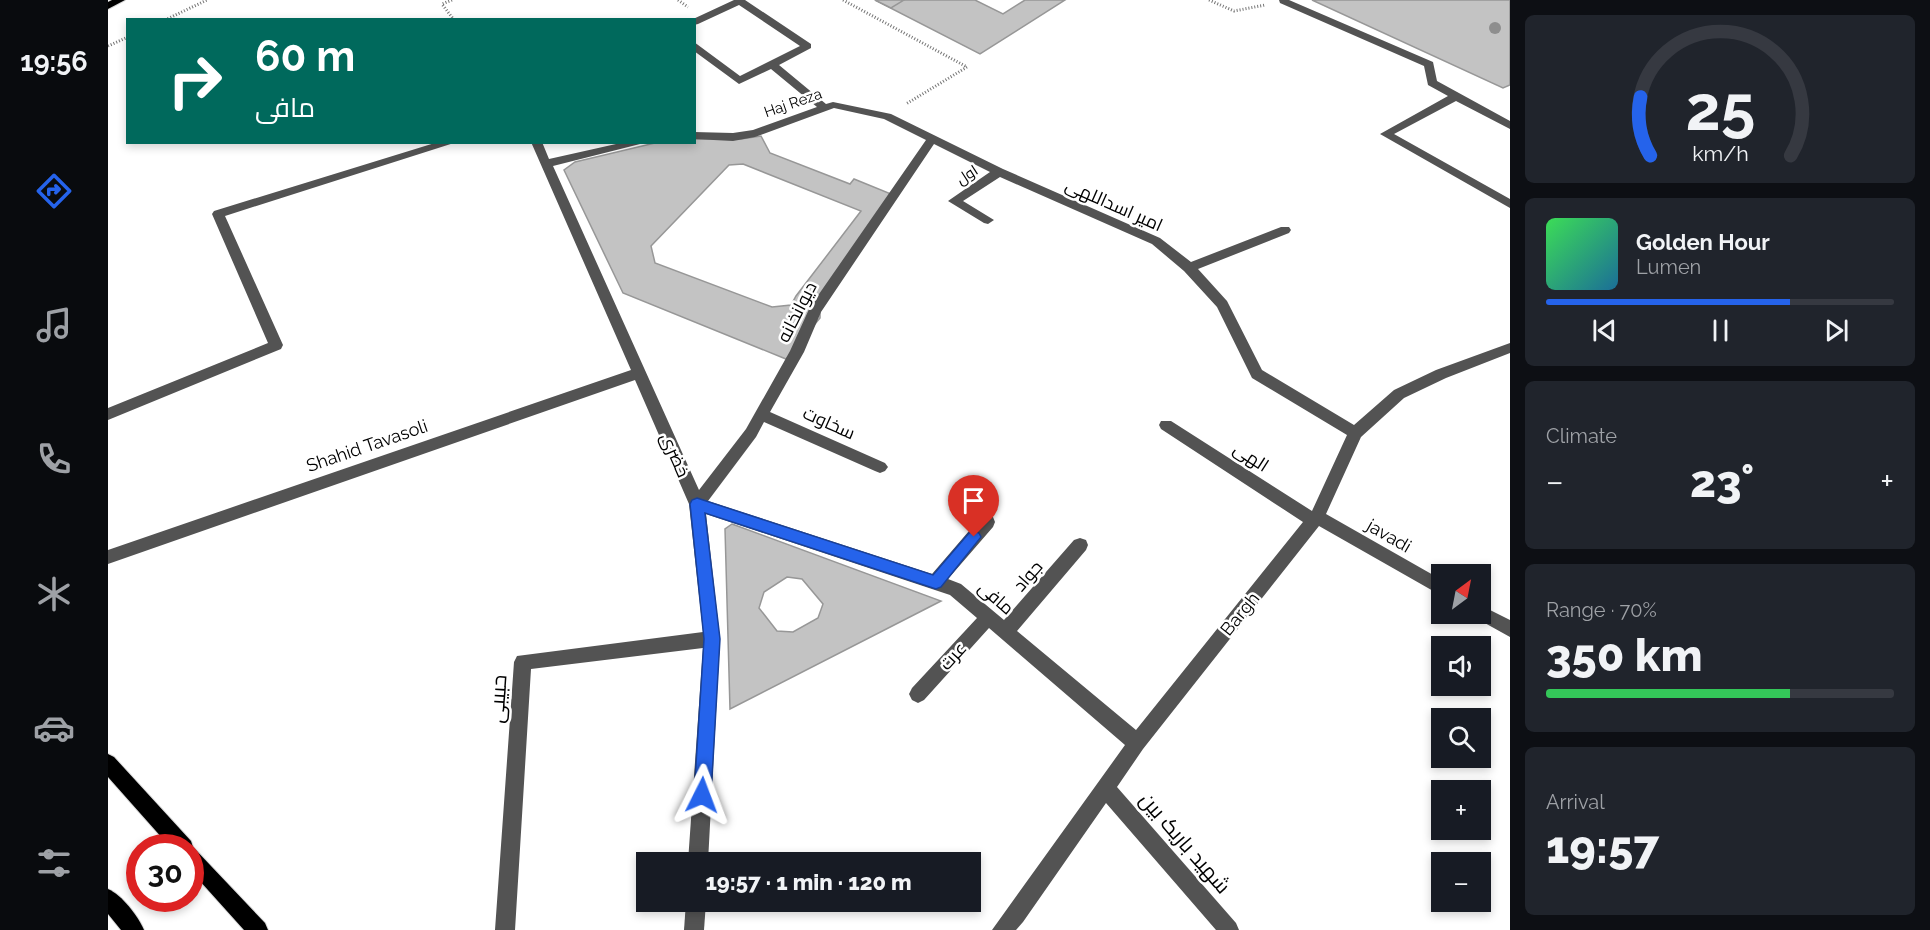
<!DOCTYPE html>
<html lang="en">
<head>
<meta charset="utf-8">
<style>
	:root { --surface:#171b24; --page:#20242c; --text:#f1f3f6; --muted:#9ea1a6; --line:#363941; --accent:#2563eb }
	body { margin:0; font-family:Raleway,Cairo,sans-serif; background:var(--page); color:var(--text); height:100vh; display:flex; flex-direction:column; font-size:22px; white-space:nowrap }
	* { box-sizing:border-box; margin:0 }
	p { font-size:20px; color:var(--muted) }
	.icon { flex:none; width:33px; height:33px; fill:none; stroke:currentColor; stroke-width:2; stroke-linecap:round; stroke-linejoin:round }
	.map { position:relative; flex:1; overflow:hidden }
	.panel { display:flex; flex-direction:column; gap:15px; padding:15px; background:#0d0f14; width:420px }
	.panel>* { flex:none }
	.banner { position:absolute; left:18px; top:18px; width:570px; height:126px; border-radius:0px; box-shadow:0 3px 9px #0003; background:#00695c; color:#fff; overflow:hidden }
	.needle { width:39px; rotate:32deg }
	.tools { position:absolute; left:1323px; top:564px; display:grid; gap:12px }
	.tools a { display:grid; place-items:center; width:60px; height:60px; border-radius:0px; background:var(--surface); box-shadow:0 3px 9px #0003; font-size:30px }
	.speed { position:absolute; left:18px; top:834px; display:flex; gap:12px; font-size:30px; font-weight:700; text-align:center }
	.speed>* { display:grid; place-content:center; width:78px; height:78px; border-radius:50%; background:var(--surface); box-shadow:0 3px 9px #0003; line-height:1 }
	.speed .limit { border:9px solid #d22; background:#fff; color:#111 }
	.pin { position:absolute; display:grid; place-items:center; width:51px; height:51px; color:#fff; margin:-62px -26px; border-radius:50% 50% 50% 0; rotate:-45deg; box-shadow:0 0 6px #0007 }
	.pin .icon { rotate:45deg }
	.me { position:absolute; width:66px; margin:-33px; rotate:3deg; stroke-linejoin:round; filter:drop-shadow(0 0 4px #0008) }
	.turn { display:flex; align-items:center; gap:21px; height:126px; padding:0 30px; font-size:27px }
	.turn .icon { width:78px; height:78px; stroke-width:2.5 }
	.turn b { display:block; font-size:42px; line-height:51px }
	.big { font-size:45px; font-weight:800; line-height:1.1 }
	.panel .tile { flex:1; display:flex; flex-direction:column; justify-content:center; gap:9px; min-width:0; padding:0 21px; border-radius:9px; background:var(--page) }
	.panel .dial { align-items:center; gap:0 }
	.dial svg { height:156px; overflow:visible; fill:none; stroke:var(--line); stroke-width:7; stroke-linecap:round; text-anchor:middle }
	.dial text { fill:var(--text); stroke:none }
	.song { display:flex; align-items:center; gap:18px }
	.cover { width:72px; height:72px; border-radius:9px; background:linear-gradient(135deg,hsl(130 70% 55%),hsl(200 70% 35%)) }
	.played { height:6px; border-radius:3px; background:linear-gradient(90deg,var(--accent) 70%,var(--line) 70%) }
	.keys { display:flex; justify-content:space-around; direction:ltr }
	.heat { display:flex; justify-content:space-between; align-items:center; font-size:33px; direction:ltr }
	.charge { height:9px; border-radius:4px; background:linear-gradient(90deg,#34c759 70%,var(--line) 0) }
	.trip { position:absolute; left:528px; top:852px; width:345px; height:60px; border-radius:0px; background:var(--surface); box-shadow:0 3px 9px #0003; font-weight:800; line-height:60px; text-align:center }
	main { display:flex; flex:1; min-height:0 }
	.menu { display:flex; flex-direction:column; width:108px; justify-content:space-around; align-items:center; background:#090b0e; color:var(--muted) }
	.menu .icon { width:42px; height:42px }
	.menu .current { color:var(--accent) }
	.menu b { font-size:27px; color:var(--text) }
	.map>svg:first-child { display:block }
	.building { fill:#c3c3c3; stroke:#979797; stroke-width:1.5; fill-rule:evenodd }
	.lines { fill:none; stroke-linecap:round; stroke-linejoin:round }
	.major-casing { stroke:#dbdbdb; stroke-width:2 }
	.path { stroke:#757575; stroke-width:3; stroke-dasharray:1 2; stroke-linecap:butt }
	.minor { fill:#535353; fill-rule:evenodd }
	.major { fill:#000; fill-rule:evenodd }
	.tree { fill:#8e8e8e }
	.route { fill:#2563eb; stroke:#184099; stroke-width:1.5 }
	.labels { text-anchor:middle; stroke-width:5; stroke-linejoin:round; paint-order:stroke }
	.far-street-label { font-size:15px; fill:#000; stroke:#fff }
	.street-label { font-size:18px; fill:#000; stroke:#fff }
	.near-street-label { font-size:21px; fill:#000; stroke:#fff }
</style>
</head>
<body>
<main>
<nav class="menu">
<b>19:56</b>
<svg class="icon current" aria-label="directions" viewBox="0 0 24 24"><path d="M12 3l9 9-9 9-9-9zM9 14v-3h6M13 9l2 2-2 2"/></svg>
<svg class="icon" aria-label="music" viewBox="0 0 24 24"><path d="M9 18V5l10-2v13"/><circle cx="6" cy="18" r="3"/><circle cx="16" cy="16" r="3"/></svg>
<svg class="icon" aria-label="phone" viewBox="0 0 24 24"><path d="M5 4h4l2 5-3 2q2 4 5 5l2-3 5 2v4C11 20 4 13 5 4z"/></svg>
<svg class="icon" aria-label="climate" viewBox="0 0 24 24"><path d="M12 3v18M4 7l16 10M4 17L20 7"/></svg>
<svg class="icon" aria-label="car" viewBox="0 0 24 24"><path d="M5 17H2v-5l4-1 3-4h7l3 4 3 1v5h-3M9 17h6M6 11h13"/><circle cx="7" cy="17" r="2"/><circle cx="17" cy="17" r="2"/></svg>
<svg class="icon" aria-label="filters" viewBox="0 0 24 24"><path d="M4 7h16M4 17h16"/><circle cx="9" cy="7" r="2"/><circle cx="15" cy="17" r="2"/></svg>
</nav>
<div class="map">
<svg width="1402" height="930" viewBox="0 0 1402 930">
	<rect width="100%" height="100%" fill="#fff"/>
	<!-- building -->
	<g class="building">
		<path d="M 767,0 L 867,0 L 895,14 L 917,0 L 957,0 L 872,54 Z"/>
		<path d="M 767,0 L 796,0 L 783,8 Z"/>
		<path d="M 1204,0 L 1402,0 L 1402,85 L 1395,88 Z"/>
		<path d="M 653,136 L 662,153 L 742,184 L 746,179 L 788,196 L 712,311 L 712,318 L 678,359 L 515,293 L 456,170 L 467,162 L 551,142 L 586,142 L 586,139 L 633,139 ZM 635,164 L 753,211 L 688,296 L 683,305 L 664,307 L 547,263 L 543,246 L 621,165 Z"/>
		<path d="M 624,524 L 833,601 L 622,709 L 617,529 ZM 679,577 L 694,579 L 715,604 L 710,618 L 685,632 L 669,631 L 651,608 L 656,592 Z"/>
	</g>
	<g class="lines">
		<!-- major casing -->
		<g class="major-casing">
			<g id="major">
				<path d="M 4,0 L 17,0 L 0,9 L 0,2 Z"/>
				<path d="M 0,754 L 6,757 L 83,841 L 85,847 L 157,923 L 160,930 L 136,930 L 82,870 L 82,848 L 63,848 L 0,777 Z"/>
				<path d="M 0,889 C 14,895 30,916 36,930 L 13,930 L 0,914 Z"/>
			</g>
		</g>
		<!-- path -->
		<g class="path">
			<path d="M 344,0 L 334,4 L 346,20"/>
			<path d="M 570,0 L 580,7"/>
			<path d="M 735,0 L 859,67 L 798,104"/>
			<path d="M 1101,0 L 1126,11 L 1157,5"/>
			<path d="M 57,20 L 99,0"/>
			<path d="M 0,46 L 20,37"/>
		</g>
		<!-- minor -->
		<g class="minor">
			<path d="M 626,0 L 637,0 L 703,44 L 703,48 L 671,65 L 718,104 L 725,102 L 783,114 L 895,169 L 1052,238 L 1083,262 L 1173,227 L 1181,227 L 1183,230 L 1181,233 L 1090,269 L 1119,301 L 1154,370 L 1246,425 L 1286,390 L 1328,370 L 1402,343 L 1402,353 L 1338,378 L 1296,398 L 1253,437 L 1218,514 L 1334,580 L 1334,596 L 1211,526 L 1035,749 L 1009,787 L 1128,923 L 1131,930 L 1108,930 L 998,803 L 915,922 L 908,930 L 884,930 L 1017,745 L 881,628 L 816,700 L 810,703 L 804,700 L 801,694 L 804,688 L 869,618 L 842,595 L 598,514 L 612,639 L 600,862 L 580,862 L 595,648 L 423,669 L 407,930 L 387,930 L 406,662 L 409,656 L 595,632 L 581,504 L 527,380 L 0,564 L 0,550 L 523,370 L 423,142 L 434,142 L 441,159 L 517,142 L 540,142 L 445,166 L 591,490 L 638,429 L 682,351 L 702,307 L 818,140 L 776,119 L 726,108 L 647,137 L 625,141 L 586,139 L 586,132 L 625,133 L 645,130 L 709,107 L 663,69 L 631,84 L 586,51 L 586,42 L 632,76 L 692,46 L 631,5 L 590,24 L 586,25 L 586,20 L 583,20 ZM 826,144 L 882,172 L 840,201 L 876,223 L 880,224 L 886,220 L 855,201 L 892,177 L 1044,244 L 1076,271 L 1109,307 L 1144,378 L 1239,435 L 1204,511 L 1063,421 L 1053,421 L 1051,425 L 1053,429 L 1195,522 L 1028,730 L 909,631 L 978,550 L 980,545 L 978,540 L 972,538 L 966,540 L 896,620 L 853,584 L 840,579 L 885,527 L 887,522 L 885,517 L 879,515 L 873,517 L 824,574 L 600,501 L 648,437 L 656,422 L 767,471 L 772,473 L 777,471 L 780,467 L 777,463 L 662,412 L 696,352 L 713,312 Z"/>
			<path d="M 1171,0 L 1181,0 L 1325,62 L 1329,81 L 1402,121 L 1402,129 L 1348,101 L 1286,134 L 1402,199 L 1402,208 L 1272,134 L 1340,96 L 1320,85 L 1316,66 L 1172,3 Z"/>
			<path d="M 330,142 L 349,142 L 117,216 L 175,345 L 173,349 L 0,420 L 0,408 L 160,343 L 104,214 L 106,211 Z"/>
			<path d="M 1372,605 L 1402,620 L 1402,637 L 1366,617 L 1364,614 L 1372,614 Z"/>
			<path d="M 578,902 L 598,902 L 596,930 L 576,930 Z"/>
		</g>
		<!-- major -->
		<use href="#major" class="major"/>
	</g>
	<!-- trees -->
	<circle class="tree" cx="1387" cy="28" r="6"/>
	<!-- route -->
	<path class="route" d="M 589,498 L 825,575 L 861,533 L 866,531 L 871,533 L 873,537 L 833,587 L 828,589 L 597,513 L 612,639 L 603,795 L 600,801 L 594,804 L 588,801 L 586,795 L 596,639 L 582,504 L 584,500 Z"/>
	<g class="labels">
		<!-- far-street labels -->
		<g class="far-street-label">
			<text transform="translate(685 103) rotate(-19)" y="5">Haj Reza</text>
			<text transform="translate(859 175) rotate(-33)" y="5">اول</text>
		</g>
		<!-- street labels -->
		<g class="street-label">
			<text transform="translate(1006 205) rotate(24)" y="6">امیر اسداللهی</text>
			<text transform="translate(689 312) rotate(-63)" y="6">دیوانخانه</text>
			<text transform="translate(721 423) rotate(24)" y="6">سخاوت</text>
			<text transform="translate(259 446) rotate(-19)" y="6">Shahid Tavasoli</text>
			<text transform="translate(567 455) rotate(66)" y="6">خضری</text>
			<text transform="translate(1143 457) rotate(33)" y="6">الهی</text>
			<text transform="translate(1281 536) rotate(30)" y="6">javadi</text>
			<text transform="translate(920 576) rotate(-49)" y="6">جواد</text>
			<text transform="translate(888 598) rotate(41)" y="6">مافی</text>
			<text transform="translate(1132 614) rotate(-51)" y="6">Bargh</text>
			<text transform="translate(845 656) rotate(-48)" y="6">عرت</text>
		</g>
		<!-- near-street labels -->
		<g class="near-street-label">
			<text transform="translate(390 699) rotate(-86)" y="7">حبیبی</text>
			<text transform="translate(1077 843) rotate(49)" y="7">شهید باریک بین</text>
		</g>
	</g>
</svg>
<div class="tools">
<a><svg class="needle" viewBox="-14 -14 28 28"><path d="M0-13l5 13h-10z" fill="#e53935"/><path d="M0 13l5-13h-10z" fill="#9ea1a6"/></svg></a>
<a><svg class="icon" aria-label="sound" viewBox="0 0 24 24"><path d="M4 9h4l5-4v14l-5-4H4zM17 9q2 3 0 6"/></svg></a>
<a><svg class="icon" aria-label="search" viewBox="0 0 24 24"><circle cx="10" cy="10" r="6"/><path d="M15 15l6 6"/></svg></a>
<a>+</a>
<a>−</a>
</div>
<div class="speed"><div class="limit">30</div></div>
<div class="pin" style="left:866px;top:537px;background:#d93025"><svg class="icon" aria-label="arrive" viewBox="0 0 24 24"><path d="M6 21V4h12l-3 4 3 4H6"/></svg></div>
<svg class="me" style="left:594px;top:795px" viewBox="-20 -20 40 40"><path d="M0-17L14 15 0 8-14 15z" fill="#2563eb" stroke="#fff" stroke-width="4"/></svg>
<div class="trip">19:57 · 1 min · 120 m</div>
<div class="banner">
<div class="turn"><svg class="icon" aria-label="right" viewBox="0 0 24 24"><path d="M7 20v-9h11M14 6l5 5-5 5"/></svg><div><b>60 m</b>مافی</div></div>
</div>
</div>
<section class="panel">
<div class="tile dial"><svg viewBox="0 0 100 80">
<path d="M14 69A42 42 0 1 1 86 69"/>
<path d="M14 69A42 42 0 0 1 9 39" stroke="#2563eb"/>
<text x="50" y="56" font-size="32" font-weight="700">25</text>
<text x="50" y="72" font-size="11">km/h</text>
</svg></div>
<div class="tile">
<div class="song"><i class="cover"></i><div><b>Golden Hour</b><p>Lumen</p></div></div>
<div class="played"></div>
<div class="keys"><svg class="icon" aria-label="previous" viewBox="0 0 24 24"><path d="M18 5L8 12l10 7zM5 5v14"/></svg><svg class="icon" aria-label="pause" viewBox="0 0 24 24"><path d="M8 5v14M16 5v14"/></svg><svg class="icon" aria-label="next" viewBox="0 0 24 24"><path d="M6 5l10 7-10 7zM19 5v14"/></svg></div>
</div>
<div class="tile"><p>Climate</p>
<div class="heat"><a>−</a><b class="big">23°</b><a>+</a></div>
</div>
<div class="tile"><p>Range · 70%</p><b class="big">350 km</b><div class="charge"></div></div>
<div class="tile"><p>Arrival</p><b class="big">19:57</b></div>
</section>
</main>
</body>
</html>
